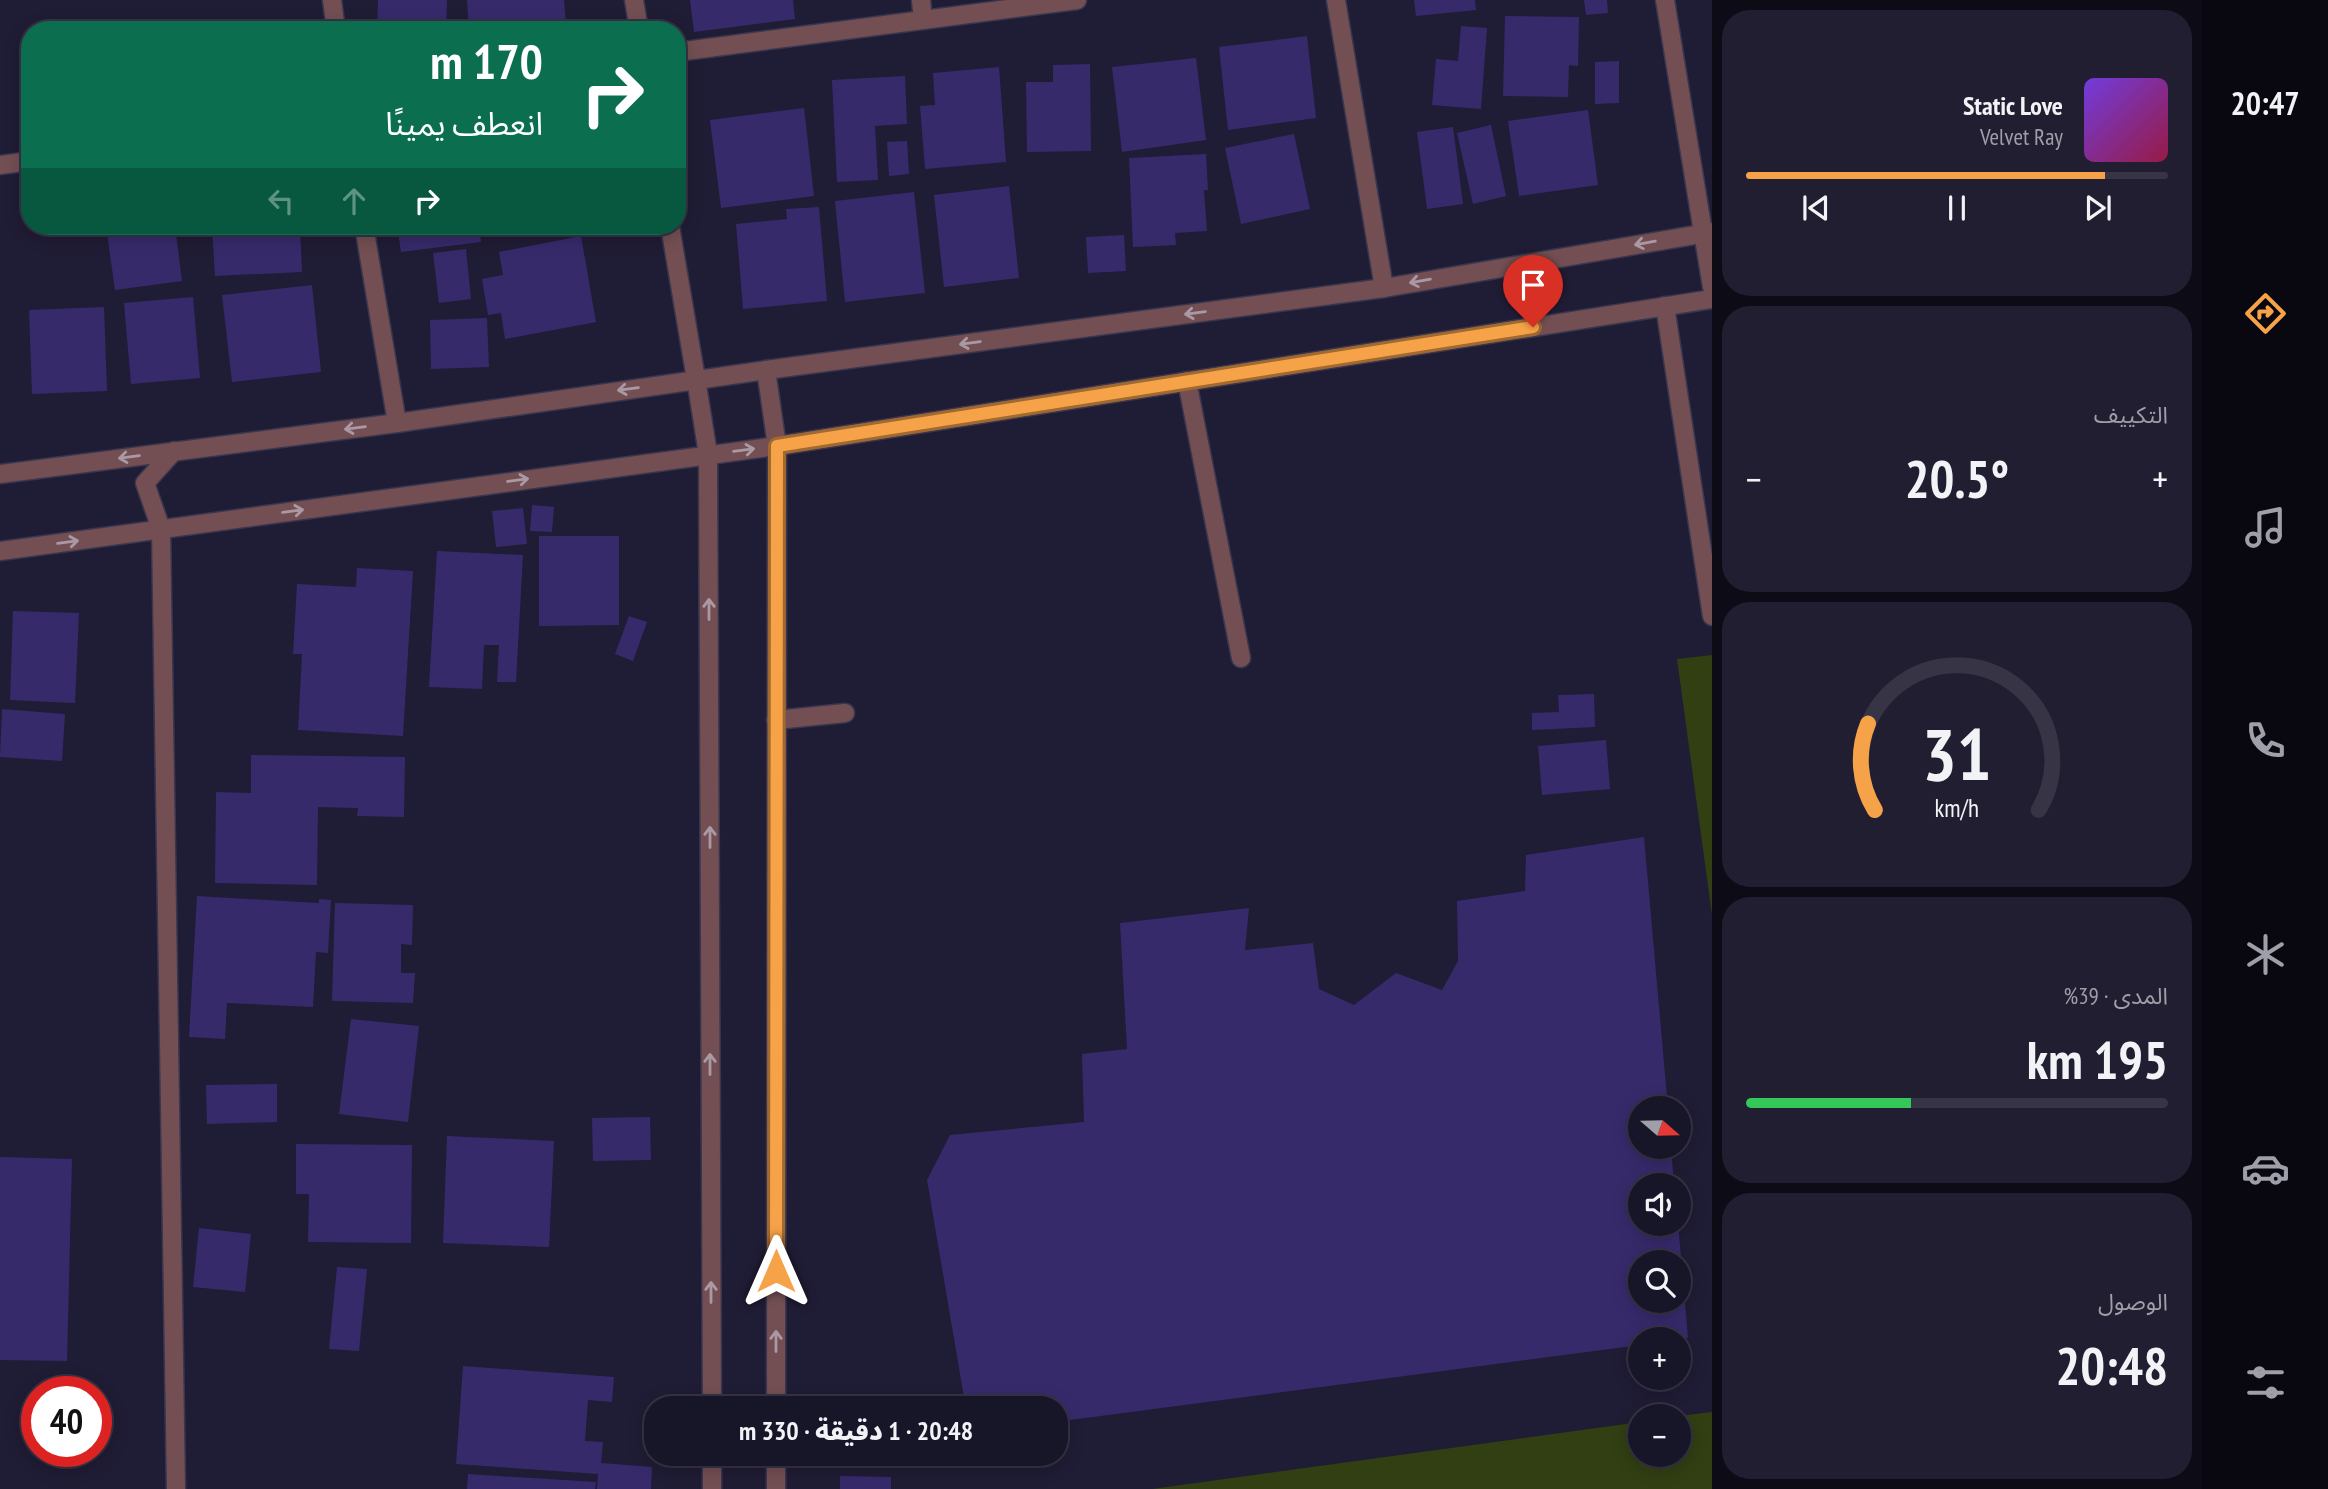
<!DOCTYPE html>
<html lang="ar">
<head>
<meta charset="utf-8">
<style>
	:root { --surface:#171528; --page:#201e30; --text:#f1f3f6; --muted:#9e9fa8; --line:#363445; --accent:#f6a248 }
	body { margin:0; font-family:"PT Sans Narrow","Noto Sans Arabic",sans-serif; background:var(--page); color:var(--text); direction:rtl; height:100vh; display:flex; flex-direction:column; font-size:26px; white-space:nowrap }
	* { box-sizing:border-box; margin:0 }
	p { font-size:23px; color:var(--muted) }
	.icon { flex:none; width:38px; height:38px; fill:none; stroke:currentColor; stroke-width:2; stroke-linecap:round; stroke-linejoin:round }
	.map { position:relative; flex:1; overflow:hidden; direction:ltr }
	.details { display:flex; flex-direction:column; gap:10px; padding:10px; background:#0d0c16; width:490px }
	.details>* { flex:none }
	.banner { position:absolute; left:21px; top:21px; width:665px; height:214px; border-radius:28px; box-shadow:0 4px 18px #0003,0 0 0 2px var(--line); direction:rtl; background:#0b6e4f; color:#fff; overflow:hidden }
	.needle { width:46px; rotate:110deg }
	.controls { position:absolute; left:1628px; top:1096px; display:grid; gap:14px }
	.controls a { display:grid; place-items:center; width:63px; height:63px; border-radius:50%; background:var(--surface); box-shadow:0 4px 18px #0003,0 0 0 2px var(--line); font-size:35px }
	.speed { position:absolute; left:21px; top:1376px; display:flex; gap:14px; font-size:35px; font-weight:700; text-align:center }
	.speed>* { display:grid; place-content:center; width:91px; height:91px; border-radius:50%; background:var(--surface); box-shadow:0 4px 18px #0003,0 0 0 2px var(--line); line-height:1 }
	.speed .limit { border:10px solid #d22; background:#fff; color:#111 }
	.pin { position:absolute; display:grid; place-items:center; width:60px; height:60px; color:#fff; margin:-72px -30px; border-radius:50% 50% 50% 0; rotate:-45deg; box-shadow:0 0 7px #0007 }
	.pin .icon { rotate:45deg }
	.me { position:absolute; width:77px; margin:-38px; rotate:0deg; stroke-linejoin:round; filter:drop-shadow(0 0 5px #0008) }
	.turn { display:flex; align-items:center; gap:24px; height:147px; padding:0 28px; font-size:32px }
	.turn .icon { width:91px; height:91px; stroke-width:2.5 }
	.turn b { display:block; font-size:49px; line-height:60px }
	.lanes { display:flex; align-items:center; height:66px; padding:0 28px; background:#0003; justify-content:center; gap:35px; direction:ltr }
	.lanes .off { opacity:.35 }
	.big { font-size:52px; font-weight:800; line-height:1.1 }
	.details .tile { flex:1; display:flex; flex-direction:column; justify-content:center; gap:10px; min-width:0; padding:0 24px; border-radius:28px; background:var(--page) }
	.details .dial { align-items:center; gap:0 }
	.dial svg { height:182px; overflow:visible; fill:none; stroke:var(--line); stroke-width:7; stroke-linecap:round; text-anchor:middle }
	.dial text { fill:var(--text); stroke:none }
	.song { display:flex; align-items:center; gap:21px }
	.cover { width:84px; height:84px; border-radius:10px; background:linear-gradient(135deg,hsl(260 70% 55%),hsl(340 70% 35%)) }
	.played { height:7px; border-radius:4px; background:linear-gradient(90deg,var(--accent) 85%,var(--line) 85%) }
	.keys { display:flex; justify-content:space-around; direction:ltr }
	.heat { display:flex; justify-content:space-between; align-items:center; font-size:38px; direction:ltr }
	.charge { height:10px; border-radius:5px; background:linear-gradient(90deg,#34c759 39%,var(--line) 0) }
	.trip { position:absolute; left:644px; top:1396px; width:424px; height:70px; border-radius:28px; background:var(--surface); box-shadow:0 4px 18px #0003,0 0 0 2px var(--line); font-weight:800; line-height:70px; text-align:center; direction:rtl }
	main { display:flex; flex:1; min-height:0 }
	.tabs { display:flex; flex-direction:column; width:126px; justify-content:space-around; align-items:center; background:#090810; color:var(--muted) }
	.tabs .icon { width:49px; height:49px }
	.tabs .selected { color:var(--accent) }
	.tabs b { font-size:32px; color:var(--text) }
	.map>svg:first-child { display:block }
	.green { fill:#313f13 }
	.building { fill:#372a6b; fill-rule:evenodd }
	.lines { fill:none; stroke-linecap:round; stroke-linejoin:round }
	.service-casing { stroke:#39364e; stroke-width:21 }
	.minor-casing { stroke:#39364e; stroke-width:21 }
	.tertiary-casing { stroke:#39364e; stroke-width:21 }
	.service { stroke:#734f53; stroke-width:18 }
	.minor { stroke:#734f53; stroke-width:18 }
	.tertiary { stroke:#734f53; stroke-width:18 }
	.oneway { stroke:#aa99a4 }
	.route-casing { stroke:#a0692f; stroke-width:18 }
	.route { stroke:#f6a248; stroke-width:12 }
</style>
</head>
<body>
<main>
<nav class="tabs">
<b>20:47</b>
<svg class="icon selected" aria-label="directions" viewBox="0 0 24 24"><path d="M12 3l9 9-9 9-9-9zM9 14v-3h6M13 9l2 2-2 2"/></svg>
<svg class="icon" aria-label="music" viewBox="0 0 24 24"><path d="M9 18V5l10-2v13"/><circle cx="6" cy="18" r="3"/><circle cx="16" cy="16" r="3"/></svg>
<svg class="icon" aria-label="phone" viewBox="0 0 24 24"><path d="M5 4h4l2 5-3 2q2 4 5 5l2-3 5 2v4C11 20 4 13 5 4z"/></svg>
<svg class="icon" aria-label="climate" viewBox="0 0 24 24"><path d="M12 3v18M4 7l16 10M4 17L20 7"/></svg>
<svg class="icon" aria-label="car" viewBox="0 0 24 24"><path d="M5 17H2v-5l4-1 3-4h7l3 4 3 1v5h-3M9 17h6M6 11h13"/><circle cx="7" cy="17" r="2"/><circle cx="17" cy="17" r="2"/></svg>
<svg class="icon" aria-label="filters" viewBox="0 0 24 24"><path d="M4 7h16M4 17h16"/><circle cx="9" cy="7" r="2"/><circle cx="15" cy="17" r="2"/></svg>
</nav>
<section class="details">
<div class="tile">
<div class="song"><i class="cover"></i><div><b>Static Love</b><p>Velvet Ray</p></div></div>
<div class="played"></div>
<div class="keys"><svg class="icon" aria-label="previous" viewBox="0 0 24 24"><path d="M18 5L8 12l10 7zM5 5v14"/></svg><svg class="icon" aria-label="pause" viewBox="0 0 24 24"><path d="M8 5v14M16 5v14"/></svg><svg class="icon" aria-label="next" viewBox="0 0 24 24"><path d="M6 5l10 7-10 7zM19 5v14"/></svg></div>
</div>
<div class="tile"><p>التكييف</p>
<div class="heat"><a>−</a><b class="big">20.5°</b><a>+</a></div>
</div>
<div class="tile dial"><svg viewBox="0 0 100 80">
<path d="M14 69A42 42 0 1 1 86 69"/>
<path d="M14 69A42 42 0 0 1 11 31" stroke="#f6a248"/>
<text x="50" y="56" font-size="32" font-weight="700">31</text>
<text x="50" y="72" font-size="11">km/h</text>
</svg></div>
<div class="tile"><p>المدى · 39%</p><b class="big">195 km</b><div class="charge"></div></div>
<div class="tile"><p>الوصول</p><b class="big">20:48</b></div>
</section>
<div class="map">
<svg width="1712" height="1489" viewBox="0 0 1712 1489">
	<rect width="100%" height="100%" fill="#1f1c35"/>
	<!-- green -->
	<g class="green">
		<path d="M 1712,655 L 1712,915 L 1677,659 Z"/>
		<path d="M 1712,1412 L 1712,1489 L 1152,1489 L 1640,1422 L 1640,1454 L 1678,1454 L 1678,1416 Z"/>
	</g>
	<!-- building -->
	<g class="building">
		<path d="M 378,0 L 447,0 L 446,30 L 377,30 Z"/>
		<path d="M 467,0 L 564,0 L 566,24 L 533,26 L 533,30 L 469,30 Z"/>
		<path d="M 690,0 L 793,0 L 795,19 L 694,32 Z"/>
		<path d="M 1414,0 L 1475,0 L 1476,10 L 1416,16 Z"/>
		<path d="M 1584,0 L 1607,0 L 1608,13 L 1586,15 Z"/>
		<path d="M 1505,16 L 1579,17 L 1578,66 L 1569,65 L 1568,97 L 1503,96 Z"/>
		<path d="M 583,24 L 584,30 L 557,30 L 557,28 Z"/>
		<path d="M 1461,26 L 1487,28 L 1481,109 L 1432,105 L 1436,59 L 1458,61 Z"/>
		<path d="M 1307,36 L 1316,118 L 1228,130 L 1219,47 Z"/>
		<path d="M 1196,58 L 1206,140 L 1122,152 L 1112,67 Z"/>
		<path d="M 1619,61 L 1619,103 L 1595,104 L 1595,62 Z"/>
		<path d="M 1090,64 L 1091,151 L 1027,152 L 1026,82 L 1053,82 L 1053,65 Z"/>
		<path d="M 999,67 L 1006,162 L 925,169 L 920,106 L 935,105 L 933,73 Z"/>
		<path d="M 905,76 L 907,124 L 875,126 L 878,180 L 837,182 L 832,80 Z"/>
		<path d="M 804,108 L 814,196 L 721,208 L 710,120 Z"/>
		<path d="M 1588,110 L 1598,185 L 1519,196 L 1508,121 Z"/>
		<path d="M 1491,125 L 1506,196 L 1473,204 L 1457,133 Z"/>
		<path d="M 1453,127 L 1463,204 L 1427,209 L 1417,132 Z"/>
		<path d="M 1294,134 L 1310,209 L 1241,224 L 1225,148 Z"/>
		<path d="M 907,141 L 909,174 L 889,176 L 887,142 Z"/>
		<path d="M 1206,154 L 1208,190 L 1204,190 L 1207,231 L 1175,233 L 1176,245 L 1133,247 L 1129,158 Z"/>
		<path d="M 1009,186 L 1019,278 L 944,287 L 934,195 Z"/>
		<path d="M 914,192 L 925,293 L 845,302 L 835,201 Z"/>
		<path d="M 819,207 L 827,301 L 743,309 L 736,224 L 787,219 L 786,209 Z"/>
		<path d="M 106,226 L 175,226 L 182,281 L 115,290 Z"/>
		<path d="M 212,226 L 300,226 L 302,272 L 215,276 Z"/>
		<path d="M 397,226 L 479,226 L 481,242 L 401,252 Z"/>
		<path d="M 505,226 L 587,226 L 587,233 L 505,237 Z"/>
		<path d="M 1124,235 L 1126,271 L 1088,273 L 1086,237 Z"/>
		<path d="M 581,236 L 596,322 L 505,339 L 501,313 L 488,315 L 482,279 L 503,275 L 499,252 Z"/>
		<path d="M 466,249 L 471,299 L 439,303 L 433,253 Z"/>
		<path d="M 312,285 L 321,372 L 232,382 L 222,295 Z"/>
		<path d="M 193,297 L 200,378 L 131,384 L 124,303 Z"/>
		<path d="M 104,307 L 107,391 L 32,394 L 29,310 Z"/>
		<path d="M 487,318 L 489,367 L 431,369 L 430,320 Z"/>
		<path d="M 532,505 L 554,507 L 552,532 L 530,531 Z"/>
		<path d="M 523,508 L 527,544 L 496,547 L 492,511 Z"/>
		<path d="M 539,536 L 619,536 L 619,625 L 539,626 Z"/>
		<path d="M 437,551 L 523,555 L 516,682 L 497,682 L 499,645 L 484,645 L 482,689 L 429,687 Z"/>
		<path d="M 357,568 L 413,571 L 403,736 L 298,730 L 302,654 L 293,654 L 297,584 L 356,587 Z"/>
		<path d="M 13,611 L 79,613 L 75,703 L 10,700 Z"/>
		<path d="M 629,616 L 647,622 L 633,661 L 615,654 Z"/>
		<path d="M 1594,694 L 1595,727 L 1532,730 L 1532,713 L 1559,712 L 1558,695 Z"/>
		<path d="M 2,709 L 65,714 L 62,761 L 0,757 Z"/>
		<path d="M 1606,740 L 1610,789 L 1542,795 L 1538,746 Z"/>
		<path d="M 251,755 L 405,757 L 404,817 L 357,816 L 358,808 L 318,807 L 317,885 L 215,883 L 216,792 L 251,793 Z"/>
		<path d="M 1644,837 L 1668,1108 L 1640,1108 L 1640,1146 L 1671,1146 L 1674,1185 L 1640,1185 L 1640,1223 L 1678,1223 L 1688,1338 L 1640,1339 L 1640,1345 L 1055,1422 L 1055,1409 L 966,1409 L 927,1180 L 950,1135 L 1084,1122 L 1082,1054 L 1127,1049 L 1120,923 L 1249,908 L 1245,950 L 1313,943 L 1319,989 L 1354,1005 L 1396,973 L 1442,990 L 1458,961 L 1457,901 L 1525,891 L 1526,855 ZM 1640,1262 L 1678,1262 L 1678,1300 L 1640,1300 Z"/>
		<path d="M 197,896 L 319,903 L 319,899 L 331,900 L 328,953 L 316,952 L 313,1007 L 227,1003 L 225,1039 L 189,1037 Z"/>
		<path d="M 335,903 L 413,905 L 412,945 L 401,944 L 401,973 L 415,973 L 413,1003 L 332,1001 Z"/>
		<path d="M 351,1019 L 419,1026 L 408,1122 L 339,1114 Z"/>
		<path d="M 277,1084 L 277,1122 L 207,1124 L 206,1085 Z"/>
		<path d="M 650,1117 L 651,1160 L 593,1161 L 592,1118 Z"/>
		<path d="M 447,1136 L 554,1141 L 549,1247 L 443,1243 Z"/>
		<path d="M 296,1144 L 412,1145 L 411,1243 L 308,1242 L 309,1194 L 296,1194 Z"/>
		<path d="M 0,1157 L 72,1159 L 67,1361 L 0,1360 Z"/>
		<path d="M 199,1228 L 251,1234 L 245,1292 L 193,1287 Z"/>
		<path d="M 337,1267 L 367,1269 L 359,1351 L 329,1349 Z"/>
		<path d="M 463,1366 L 614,1377 L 612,1402 L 588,1400 L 585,1441 L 603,1442 L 601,1463 L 652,1467 L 651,1489 L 597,1489 L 598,1474 L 456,1464 Z"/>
		<path d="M 468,1474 L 596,1482 L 595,1489 L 467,1489 Z"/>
		<path d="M 840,1476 L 891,1477 L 891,1489 L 840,1489 Z"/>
	</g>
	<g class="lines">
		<!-- service casing -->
		<g class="service-casing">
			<g id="service">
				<path d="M 1665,306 L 1712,616"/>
				<path d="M 1187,381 L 1241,658"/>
			</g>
		</g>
		<!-- minor casing -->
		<g class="minor-casing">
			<g id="minor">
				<path d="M 332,0 L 336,30"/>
				<path d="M 634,0 L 639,30"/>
				<path d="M 921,0 L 923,20"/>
				<path d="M 1336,0 L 1384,288"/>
				<path d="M 1665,0 L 1712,287"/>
				<path d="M 677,52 L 1077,0"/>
				<path d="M 0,165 L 30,161"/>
				<path d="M 364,226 L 397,423"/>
				<path d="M 670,226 L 696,379"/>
				<path d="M 174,451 L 145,483 L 161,529 L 176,1489"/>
				<path d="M 776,720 L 845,713"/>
			</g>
		</g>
		<!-- tertiary casing -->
		<g class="tertiary-casing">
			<g id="tertiary">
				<path d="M 766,370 L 777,446 L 776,1409"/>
				<path d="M 696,379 L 708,454 L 712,1409"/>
				<path d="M 0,474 L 397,423 L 766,370 L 1384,288 L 1712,232"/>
				<path d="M 0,551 L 777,446 L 1712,299"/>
				<path d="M 712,1454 L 712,1489"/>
				<path d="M 776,1489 L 776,1454"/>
			</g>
		</g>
		<!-- service -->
		<use href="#service" class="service"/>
		<!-- minor -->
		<use href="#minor" class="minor"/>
		<!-- tertiary -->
		<use href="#tertiary" class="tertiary"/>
	</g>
	<!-- one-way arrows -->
	<defs><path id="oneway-shaft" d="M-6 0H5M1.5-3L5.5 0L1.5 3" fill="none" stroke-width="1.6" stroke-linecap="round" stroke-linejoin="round" transform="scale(1.75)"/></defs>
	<g class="oneway">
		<use href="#oneway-shaft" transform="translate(1645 243) rotate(170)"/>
		<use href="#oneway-shaft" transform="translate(1420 281) rotate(170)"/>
		<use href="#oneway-shaft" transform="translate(1195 313) rotate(172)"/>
		<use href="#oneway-shaft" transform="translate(970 343) rotate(172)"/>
		<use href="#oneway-shaft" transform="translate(628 389) rotate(172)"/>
		<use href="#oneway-shaft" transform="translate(355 428) rotate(173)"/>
		<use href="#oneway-shaft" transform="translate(744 450) rotate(-7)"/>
		<use href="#oneway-shaft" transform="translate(129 457) rotate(173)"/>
		<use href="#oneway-shaft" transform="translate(518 480) rotate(-8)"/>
		<use href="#oneway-shaft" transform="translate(293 511) rotate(-8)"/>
		<use href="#oneway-shaft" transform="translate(68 542) rotate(-8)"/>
		<use href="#oneway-shaft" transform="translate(709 609) rotate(-90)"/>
		<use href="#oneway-shaft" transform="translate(710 837) rotate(-90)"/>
		<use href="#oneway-shaft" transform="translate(710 1064) rotate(-90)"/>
		<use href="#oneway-shaft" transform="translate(711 1292) rotate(-90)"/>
		<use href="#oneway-shaft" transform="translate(776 1341) rotate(-90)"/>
	</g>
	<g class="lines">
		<!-- route casing -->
		<g class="route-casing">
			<path id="route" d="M 776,1271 L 777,446 L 1533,327"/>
		</g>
		<!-- route -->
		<use href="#route" class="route"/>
	</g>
</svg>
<div class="controls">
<a><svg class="needle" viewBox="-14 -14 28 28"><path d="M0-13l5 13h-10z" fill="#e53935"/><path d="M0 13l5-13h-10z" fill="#9e9fa8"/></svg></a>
<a><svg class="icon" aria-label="sound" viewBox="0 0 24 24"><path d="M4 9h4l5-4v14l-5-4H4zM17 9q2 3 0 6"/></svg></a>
<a><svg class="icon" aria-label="search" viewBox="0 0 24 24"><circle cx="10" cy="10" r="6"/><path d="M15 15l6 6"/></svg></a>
<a>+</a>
<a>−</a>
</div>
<div class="speed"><div class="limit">40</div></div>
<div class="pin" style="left:1533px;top:327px;background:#d93025"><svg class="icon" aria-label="arrive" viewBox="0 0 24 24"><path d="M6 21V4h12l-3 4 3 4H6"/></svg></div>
<svg class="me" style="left:776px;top:1271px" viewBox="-20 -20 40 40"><path d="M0-17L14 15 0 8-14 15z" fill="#f6a248" stroke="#fff" stroke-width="4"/></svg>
<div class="trip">20:48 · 1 دقيقة · 330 m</div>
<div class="banner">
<div class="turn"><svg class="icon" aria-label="right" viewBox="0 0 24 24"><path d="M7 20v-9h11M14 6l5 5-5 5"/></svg><div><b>170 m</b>انعطف يمينًا</div></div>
<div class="lanes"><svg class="icon off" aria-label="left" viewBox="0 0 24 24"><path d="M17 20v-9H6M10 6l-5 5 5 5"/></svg><svg class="icon off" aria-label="ahead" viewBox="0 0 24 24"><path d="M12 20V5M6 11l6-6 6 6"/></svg><svg class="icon" aria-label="right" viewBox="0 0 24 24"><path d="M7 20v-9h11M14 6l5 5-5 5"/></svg></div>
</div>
</div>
</main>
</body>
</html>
